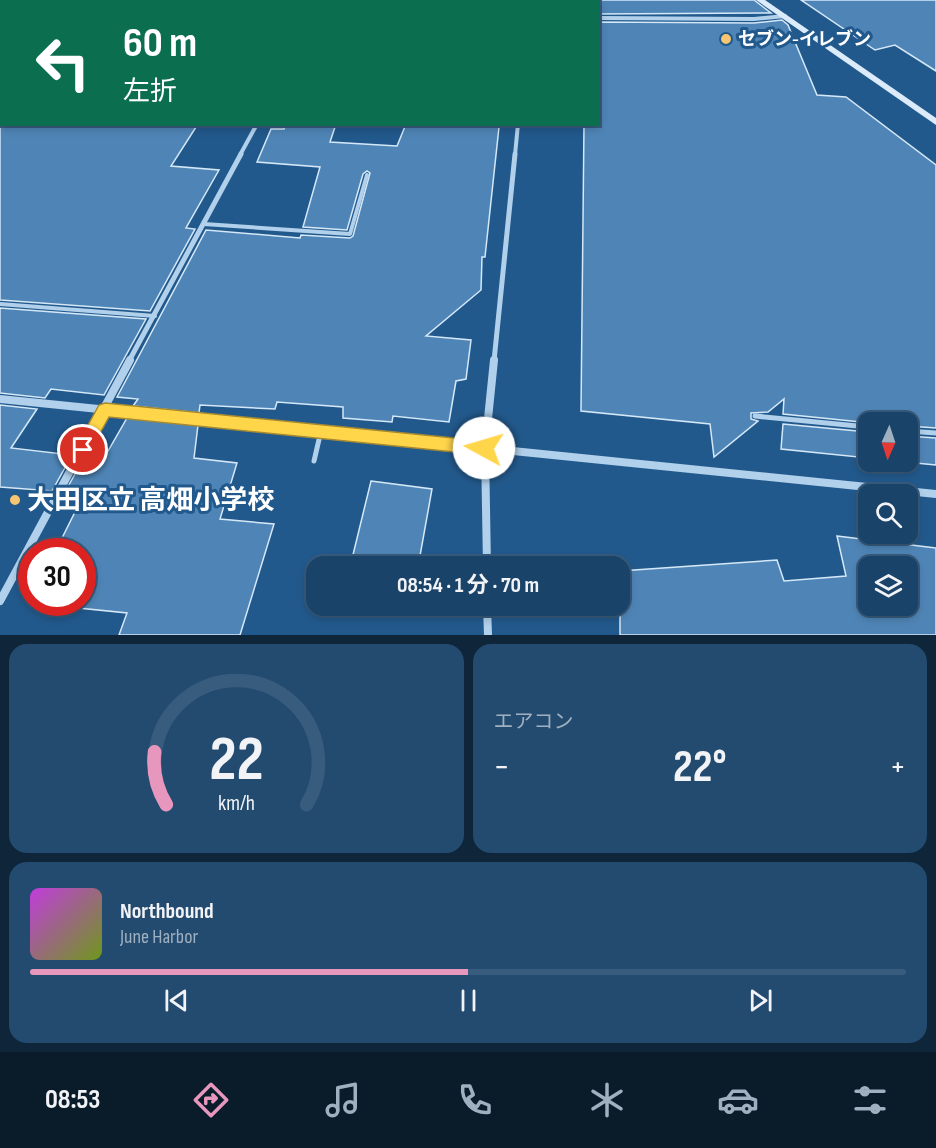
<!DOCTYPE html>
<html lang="ja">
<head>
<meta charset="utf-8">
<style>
	:root { --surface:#1a4369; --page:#234a6f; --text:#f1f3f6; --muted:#9fb0c0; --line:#385c7d; --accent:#e797bd }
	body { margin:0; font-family:"Sofia Sans Condensed","Noto Sans JP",sans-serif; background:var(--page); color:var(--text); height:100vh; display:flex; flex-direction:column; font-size:22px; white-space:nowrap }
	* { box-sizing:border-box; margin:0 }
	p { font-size:20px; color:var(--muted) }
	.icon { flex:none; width:33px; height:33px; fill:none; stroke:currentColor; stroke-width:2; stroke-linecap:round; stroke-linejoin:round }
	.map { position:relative; height:635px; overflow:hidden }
	.panel { display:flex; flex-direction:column; gap:9px; padding:9px; background:#0e253a; flex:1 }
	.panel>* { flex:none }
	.guide { position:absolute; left:0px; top:0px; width:600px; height:126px; box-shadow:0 3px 9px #0003,0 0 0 2px var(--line); background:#0b6e4f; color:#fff; overflow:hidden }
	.needle { width:39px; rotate:183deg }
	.controls { position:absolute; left:858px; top:412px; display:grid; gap:12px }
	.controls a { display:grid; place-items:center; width:60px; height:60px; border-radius:12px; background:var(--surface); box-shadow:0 3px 9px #0003,0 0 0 2px var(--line); font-size:30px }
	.speed { position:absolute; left:18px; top:538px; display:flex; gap:12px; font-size:30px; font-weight:700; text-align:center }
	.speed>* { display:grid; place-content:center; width:78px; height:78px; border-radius:50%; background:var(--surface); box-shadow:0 3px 9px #0003,0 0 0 2px var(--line); line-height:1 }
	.speed .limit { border:9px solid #d22; background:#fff; color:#111 }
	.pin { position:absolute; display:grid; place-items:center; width:51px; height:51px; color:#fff; margin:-26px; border:3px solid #fff; border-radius:50%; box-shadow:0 2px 6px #0007 }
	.me { position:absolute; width:66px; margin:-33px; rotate:276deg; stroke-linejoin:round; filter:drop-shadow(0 0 4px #0008) }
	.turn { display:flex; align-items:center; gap:21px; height:126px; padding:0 24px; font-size:27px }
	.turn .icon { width:78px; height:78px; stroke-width:2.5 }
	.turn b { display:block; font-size:42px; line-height:51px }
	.big { font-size:45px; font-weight:700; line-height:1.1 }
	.panel .widget { flex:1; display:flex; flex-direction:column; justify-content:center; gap:9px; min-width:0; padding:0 21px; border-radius:18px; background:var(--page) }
	.panel .dial { align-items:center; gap:0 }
	.dial svg { height:156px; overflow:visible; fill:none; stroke:var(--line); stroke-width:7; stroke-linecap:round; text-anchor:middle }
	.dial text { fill:var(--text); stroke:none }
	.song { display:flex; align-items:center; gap:18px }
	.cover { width:72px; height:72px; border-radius:9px; background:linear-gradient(135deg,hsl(290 70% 55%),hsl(80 70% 35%)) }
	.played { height:6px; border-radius:3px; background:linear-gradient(90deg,var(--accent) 50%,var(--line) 50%) }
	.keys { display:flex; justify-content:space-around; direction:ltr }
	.heat { display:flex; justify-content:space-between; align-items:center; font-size:33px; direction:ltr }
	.panel .tiles { flex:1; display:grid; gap:9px; grid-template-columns:1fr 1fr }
	.widget:last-child { grid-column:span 2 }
	.trip { position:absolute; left:306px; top:556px; width:324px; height:60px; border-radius:18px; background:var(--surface); box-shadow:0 3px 9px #0003,0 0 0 2px var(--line); font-weight:700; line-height:60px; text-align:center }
	.menu { display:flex; height:96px; justify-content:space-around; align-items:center; background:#0a1b2a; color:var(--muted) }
	.menu .icon { width:42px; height:42px }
	.menu .selected { color:var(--accent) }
	.menu b { font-size:27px; color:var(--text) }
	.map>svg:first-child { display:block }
	.building { fill:#4f85b6; stroke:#d5e8f8; stroke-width:1.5; fill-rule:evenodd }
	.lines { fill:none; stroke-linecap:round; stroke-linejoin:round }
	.lane-far1 { stroke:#b0d0eb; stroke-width:4 }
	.lane { stroke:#b0d0eb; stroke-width:5 }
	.street-far2 { stroke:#b0d0eb; stroke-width:4 }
	.street-far1 { stroke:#b0d0eb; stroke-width:5 }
	.street { stroke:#b0d0eb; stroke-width:8 }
	.secondary { fill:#dbebf9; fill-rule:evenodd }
	.route { fill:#ffd54a; stroke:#a68a30; stroke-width:1.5 }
	.poi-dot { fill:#f7c672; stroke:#22598c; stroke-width:2 }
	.labels { text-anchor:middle; stroke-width:6; stroke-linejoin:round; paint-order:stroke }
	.far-poi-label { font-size:18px; font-weight:bold; fill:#fff; stroke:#22598c; text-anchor:start }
	.near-poi-label { font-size:27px; font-weight:bold; fill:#fff; stroke:#22598c; text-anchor:start }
</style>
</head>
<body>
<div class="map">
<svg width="936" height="635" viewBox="0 0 936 635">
	<rect width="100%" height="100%" fill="#22598c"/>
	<!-- building -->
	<g class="building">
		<path d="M 598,0 L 754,0 L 771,13 L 598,14 Z"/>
		<path d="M 801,0 L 936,0 L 936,71 L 895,45 L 875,50 Z"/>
		<path d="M 782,20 L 788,25 L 817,95 L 846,97 L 936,165 L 936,428 L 908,426 L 908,423 L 871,423 L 783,414 L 784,399 L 768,412 L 751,413 L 751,419 L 758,421 L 714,457 L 710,424 L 581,411 L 584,124 L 598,124 L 598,22 L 754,23 Z"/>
		<path d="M 5,124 L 198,124 L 171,166 L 219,170 L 186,228 L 195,229 L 150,311 L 0,300 L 0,128 Z"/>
		<path d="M 286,124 L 336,124 L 330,142 L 397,146 L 406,124 L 499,127 L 485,257 L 482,257 L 481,290 L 426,336 L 471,340 L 466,379 L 456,381 L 449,422 L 393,416 L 392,422 L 343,418 L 343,407 L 277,402 L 275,409 L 200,405 L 199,413 L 133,406 L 138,399 L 117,397 L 206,230 L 300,238 L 301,235 L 350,238 L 353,236 L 370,173 L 367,171 L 363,174 L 347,230 L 303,227 L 320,167 L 257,162 L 271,129 L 284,129 Z"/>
		<path d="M 0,308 L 146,319 L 104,395 L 51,389 L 45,398 L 0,393 Z"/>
		<path d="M 0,405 L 37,409 L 11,448 L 72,455 L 52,491 L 0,487 Z"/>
		<path d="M 127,418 L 198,425 L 194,458 L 237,463 L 220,519 L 274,524 L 240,635 L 119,635 L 127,613 L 49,605 L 50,603 L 82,603 L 82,552 L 55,552 L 84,494 L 65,492 L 85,456 L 104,458 Z"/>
		<path d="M 783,424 L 868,432 L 868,458 L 781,449 Z"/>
		<path d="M 908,436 L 936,438 L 936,465 L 905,462 L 908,462 Z"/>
		<path d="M 371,481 L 432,489 L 418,567 L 350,567 Z"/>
		<path d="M 837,536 L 936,548 L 936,635 L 620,635 L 620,571 L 777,560 L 784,581 L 846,576 ZM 868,567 L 908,567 L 908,606 L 868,606 Z"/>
	</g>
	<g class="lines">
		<!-- lane-far1 -->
		<g class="lane-far1">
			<path d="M 204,224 L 350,234 L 367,175"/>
			<path d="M 0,304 L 155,316"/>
		</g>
		<!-- lane -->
		<g class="lane">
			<path d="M 755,416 L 868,427"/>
			<path d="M 908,431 L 936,433"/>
			<path d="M 314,461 L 321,431"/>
		</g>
		<!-- street-far2 -->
		<g class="street-far2">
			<path d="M 200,0 L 232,2"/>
			<path d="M 598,18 L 754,19 L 785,16"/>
			<path d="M 0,124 L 2,122"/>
			<path d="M 240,155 L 257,124"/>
			<path d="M 515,155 L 518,124"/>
		</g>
		<!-- street-far1 -->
		<g class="street-far1">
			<path d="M 129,361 L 241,154"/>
			<path d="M 494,361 L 515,154"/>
		</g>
		<!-- street -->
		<g class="street">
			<path d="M 0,399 L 936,494"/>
			<path d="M 487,567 L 485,448 L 494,360"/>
			<path d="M 0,601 L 130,360"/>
			<path d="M 487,606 L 488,635"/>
		</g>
		<!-- secondary -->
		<path class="secondary" d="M 756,0 L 765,0 L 936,118 L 936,125 Z"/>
	</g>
	<!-- route -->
	<path class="route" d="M 105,403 L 484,441 L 490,443 L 492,448 L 490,453 L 484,455 L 109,417 L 88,455 L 83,457 L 77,455 L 75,450 L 77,445 L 99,405 Z"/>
	<!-- markers -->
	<g class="poi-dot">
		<circle cx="726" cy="39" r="6"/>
		<circle cx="15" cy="500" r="6"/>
	</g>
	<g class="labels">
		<!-- far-poi labels -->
		<g class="far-poi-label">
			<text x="738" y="45">セブン-イレブン</text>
		</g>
		<!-- near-poi labels -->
		<g class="near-poi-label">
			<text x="27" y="509">大田区立 高畑小学校</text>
		</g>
	</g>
</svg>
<div class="controls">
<a><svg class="needle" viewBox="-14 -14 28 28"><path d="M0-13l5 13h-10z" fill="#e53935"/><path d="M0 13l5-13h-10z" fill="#9fb0c0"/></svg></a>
<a><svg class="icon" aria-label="search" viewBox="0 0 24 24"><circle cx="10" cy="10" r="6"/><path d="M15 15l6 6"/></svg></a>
<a><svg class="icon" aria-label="layers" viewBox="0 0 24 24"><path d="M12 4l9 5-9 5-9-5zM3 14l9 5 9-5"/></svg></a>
</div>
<div class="speed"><div class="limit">30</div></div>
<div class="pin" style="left:83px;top:450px;background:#d93025"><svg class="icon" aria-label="arrive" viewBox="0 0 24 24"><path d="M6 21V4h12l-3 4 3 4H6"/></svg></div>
<svg class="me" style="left:484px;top:448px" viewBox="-20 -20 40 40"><circle r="19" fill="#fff"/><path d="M0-13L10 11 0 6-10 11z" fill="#ffd54a"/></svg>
<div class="trip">08:54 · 1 分 · 70 m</div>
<div class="guide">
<div class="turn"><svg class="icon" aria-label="left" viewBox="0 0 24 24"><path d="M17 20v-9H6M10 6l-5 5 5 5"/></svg><div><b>60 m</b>左折</div></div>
</div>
</div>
<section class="panel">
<div class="tiles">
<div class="widget dial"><svg viewBox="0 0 100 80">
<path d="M14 69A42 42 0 1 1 86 69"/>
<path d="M14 69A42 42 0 0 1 8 42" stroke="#e797bd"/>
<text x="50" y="56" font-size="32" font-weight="700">22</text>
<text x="50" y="72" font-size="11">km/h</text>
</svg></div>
<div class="widget"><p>エアコン</p>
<div class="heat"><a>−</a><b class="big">22°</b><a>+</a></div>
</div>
<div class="widget">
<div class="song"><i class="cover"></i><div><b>Northbound</b><p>June Harbor</p></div></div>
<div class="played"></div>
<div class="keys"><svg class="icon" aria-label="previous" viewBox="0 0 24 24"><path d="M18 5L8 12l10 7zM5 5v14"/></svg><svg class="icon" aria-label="pause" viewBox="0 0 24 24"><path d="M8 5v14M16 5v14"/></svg><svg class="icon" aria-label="next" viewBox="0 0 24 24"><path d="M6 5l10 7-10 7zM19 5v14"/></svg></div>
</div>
</div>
</section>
<nav class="menu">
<b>08:53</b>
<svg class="icon selected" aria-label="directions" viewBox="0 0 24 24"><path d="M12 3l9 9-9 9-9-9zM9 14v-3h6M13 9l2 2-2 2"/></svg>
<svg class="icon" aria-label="music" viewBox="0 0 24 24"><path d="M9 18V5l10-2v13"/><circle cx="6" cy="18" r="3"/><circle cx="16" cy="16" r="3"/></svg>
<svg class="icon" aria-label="phone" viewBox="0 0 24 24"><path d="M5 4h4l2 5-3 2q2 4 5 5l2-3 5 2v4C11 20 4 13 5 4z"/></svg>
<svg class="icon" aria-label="climate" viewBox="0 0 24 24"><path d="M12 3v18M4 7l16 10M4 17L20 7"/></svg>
<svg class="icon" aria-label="car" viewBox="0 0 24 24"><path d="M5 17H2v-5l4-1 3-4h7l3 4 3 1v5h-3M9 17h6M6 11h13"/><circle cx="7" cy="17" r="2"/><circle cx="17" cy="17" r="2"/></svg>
<svg class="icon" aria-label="filters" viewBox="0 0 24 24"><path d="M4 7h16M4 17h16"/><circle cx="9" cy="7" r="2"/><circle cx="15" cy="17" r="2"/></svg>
</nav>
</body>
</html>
